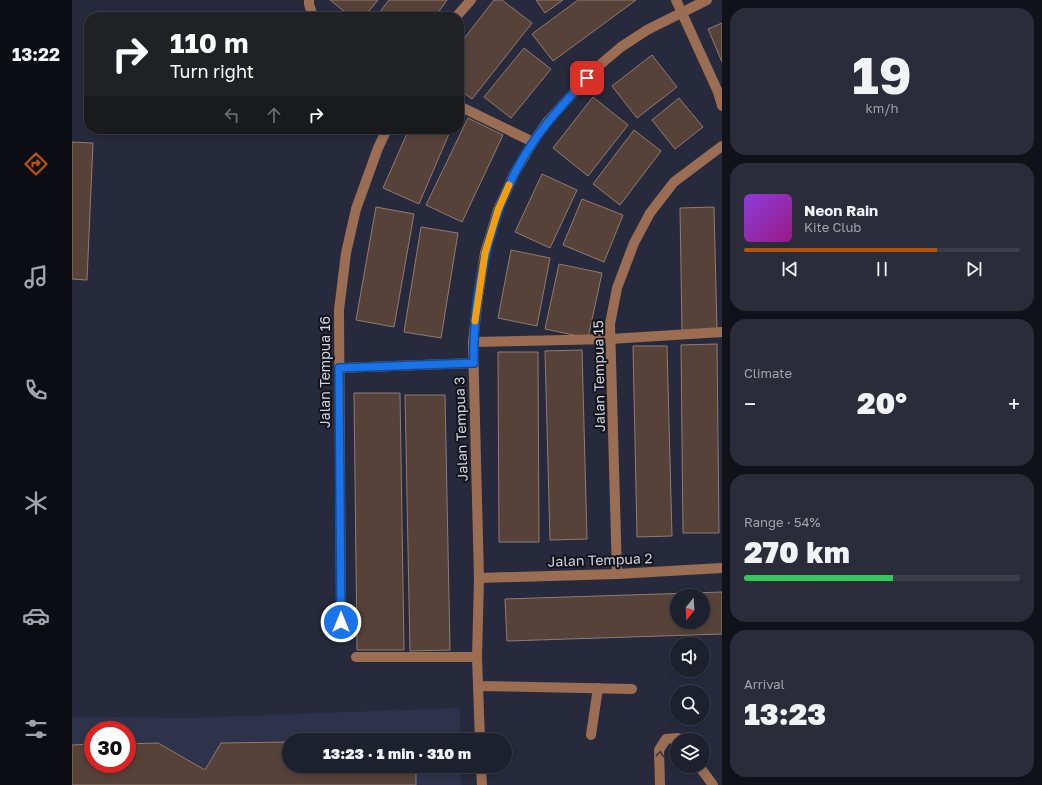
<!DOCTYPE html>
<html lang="en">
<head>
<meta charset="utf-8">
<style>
	:root { --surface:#1d202d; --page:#2a2d39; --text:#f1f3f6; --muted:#a0a3aa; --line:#3b3e49; --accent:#b45309 }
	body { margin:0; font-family:"Golos Text",sans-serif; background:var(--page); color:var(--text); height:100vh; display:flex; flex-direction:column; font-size:15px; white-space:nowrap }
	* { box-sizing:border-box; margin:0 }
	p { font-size:13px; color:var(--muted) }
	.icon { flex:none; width:22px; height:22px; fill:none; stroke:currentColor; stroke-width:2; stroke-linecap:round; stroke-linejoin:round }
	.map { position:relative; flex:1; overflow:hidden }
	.panel { display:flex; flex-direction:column; gap:8px; padding:8px; background:#101219; width:320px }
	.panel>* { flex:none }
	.banner { position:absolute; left:12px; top:12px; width:380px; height:122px; border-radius:16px; box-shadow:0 2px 6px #0003,0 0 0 1px var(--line); background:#202124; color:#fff; overflow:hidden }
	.needle { width:26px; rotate:198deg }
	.fabs { position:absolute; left:598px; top:589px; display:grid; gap:8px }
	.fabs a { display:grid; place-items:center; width:40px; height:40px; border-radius:50%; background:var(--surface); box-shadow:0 2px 6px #0003,0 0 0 1px var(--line); font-size:20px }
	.speed { position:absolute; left:12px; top:721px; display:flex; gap:8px; font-size:20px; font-weight:700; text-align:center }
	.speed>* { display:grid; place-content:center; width:52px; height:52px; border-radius:50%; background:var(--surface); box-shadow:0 2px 6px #0003,0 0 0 1px var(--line); line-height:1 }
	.speed .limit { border:6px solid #d22; background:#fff; color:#111 }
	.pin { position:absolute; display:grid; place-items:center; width:34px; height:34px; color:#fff; margin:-17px; border-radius:8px; box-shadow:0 2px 6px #0006 }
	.me { position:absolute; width:44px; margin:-22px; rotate:0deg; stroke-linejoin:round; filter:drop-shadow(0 0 3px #0008) }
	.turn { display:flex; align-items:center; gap:14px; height:84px; padding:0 20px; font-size:18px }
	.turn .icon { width:52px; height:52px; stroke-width:2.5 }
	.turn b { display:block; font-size:28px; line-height:34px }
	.lanes { display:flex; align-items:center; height:38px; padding:0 20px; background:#0003; justify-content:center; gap:20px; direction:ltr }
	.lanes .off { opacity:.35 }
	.big { font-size:30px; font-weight:800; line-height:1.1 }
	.panel .widget { flex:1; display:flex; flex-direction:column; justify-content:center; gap:6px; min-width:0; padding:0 14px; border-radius:16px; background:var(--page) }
	.panel .dial { align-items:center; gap:0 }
	.dial b { font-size:52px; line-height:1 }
	.song { display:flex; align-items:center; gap:12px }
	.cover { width:48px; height:48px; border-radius:6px; background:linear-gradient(135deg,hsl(270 70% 55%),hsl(310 70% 35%)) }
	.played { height:4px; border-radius:2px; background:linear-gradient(90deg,var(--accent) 70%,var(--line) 70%) }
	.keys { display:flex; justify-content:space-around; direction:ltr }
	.heat { display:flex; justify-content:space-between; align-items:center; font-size:22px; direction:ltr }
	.charge { height:6px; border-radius:3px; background:linear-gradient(90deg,#34c759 54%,var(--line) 0) }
	.trip { position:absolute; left:210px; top:733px; width:230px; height:40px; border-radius:20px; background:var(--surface); box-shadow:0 2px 6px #0003,0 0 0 1px var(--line); font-weight:800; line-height:40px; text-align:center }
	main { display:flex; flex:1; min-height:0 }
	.menu { display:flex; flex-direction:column; width:72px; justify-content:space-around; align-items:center; background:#0c0d12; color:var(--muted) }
	.menu .icon { width:28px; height:28px }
	.menu .on { color:var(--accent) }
	.menu b { font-size:18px; color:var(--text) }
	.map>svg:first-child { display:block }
	.built { fill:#2e334b; fill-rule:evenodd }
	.building { fill:#564238; stroke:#927b70; fill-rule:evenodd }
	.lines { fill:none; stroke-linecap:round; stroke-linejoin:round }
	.minor { stroke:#9b6e54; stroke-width:10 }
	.oneway { stroke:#42332f }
	.route-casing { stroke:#114b97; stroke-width:10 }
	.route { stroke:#1a73e8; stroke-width:7 }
	.slow { stroke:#f59e0b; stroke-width:7 }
	.labels { text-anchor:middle; stroke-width:4; stroke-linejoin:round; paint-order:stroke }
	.street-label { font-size:14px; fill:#d1d4df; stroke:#12131b }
</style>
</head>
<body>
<main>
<nav class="menu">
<b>13:22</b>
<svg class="icon on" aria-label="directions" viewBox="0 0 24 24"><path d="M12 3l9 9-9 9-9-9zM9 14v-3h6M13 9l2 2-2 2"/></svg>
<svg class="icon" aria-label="music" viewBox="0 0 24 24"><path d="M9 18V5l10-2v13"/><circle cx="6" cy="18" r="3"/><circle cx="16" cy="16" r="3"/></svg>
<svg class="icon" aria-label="phone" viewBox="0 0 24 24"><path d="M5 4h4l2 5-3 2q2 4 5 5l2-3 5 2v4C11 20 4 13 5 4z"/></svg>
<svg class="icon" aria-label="climate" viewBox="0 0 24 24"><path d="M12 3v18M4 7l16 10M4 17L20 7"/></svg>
<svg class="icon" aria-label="car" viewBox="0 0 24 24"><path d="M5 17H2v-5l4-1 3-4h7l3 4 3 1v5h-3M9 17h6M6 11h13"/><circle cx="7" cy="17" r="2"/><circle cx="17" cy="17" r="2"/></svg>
<svg class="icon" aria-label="filters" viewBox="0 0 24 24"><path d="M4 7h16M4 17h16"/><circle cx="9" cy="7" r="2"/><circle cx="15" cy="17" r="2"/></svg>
</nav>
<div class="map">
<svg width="650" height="785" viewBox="0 0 650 785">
	<rect width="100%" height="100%" fill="#272a3c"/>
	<!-- built -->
	<path class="built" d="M 388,708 L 388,740 L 217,740 L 217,766 L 389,766 L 389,785 L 0,785 L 0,717 L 117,718 ZM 21,730 L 55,730 L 55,764 L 21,764 Z"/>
	<!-- building -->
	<g class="building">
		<path d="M 258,0 L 306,0 L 292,17 L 279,17 Z"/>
		<path d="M 317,0 L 375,0 L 363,17 L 304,17 Z"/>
		<path d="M 422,0 L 430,0 L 460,23 L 400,99 L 387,89 L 387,45 Z"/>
		<path d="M 464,0 L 491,0 L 473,13 Z"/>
		<path d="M 506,0 L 564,0 L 481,61 L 460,34 Z"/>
		<path d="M 650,23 L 650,62 L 636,29 Z"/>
		<path d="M 452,48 L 479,69 L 439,118 L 412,97 Z"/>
		<path d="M 580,55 L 605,87 L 565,118 L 540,86 Z"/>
		<path d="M 521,97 L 556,125 L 516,176 L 481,148 Z"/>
		<path d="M 607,98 L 631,127 L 603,149 L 580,120 Z"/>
		<path d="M 396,118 L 431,135 L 390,222 L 354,205 Z"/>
		<path d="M 337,129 L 379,129 L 347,204 L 311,188 Z"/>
		<path d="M 562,130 L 589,151 L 548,205 L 521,184 Z"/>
		<path d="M 0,142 L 21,143 L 15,280 L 0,279 Z"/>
		<path d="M 470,174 L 505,190 L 478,248 L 443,232 Z"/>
		<path d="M 510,199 L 551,215 L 532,262 L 491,245 Z"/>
		<path d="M 304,207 L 342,214 L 322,327 L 284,320 Z"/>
		<path d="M 642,207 L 645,330 L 610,331 L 608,208 Z"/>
		<path d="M 349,227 L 386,233 L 369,338 L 332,332 Z"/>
		<path d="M 439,250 L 478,258 L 465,326 L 426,318 Z"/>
		<path d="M 487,264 L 530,273 L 516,338 L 473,329 Z"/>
		<path d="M 645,344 L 647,533 L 611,533 L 609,345 Z"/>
		<path d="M 561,346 L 595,346 L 600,536 L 565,537 Z"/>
		<path d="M 510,350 L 515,539 L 478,540 L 473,351 Z"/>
		<path d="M 426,352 L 466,352 L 467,542 L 427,542 Z"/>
		<path d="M 282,393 L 328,393 L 332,650 L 285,650 Z"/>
		<path d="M 333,395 L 373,395 L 378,650 L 338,651 Z"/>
		<path d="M 650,592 L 650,634 L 435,641 L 433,599 ZM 605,596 L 631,596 L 631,622 L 605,622 Z"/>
		<path d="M 217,742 L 217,766 L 344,766 L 344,785 L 0,785 L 0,745 L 21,744 L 21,764 L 55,764 L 55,744 L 86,743 L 133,770 L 149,743 Z"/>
	</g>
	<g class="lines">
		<!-- minor -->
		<g class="minor">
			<path d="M 237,0 L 237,4 L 241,17"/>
			<path d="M 604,0 L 646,92 L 650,106"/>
			<path d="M 384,17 L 399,0"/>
			<path d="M 387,106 L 461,142"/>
			<path d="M 401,342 L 538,339 L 650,332"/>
			<path d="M 267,368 L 402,363"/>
			<path d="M 545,574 L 538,324 L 545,288 L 562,243 L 578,213 L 602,182 L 650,146"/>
			<path d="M 407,578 L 545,574 L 650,568"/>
			<path d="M 269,622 L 267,310 L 274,253 L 284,209 L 306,148 L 315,129"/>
			<path d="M 284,657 L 405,657"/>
			<path d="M 406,686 L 560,689"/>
			<path d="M 519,735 L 526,688"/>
			<path d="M 408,740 L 405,657 L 407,578 L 401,342 L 406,297 L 413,253 L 426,210 L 442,174 L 461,142 L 475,122 L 523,69 L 549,47 L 575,30 L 635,0"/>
			<path d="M 409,766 L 410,785"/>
			<path d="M 627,766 L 641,785"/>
			<path d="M 588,785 L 587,750 L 594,739 L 606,738 L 607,740"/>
		</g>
	</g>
	<!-- one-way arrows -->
	<defs><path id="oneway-chevron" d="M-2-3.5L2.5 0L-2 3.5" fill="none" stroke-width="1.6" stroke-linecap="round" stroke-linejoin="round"/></defs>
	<use class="oneway" href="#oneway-chevron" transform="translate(588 754) rotate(-85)"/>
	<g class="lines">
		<!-- route casing -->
		<g class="route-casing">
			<path id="route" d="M 269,622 L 267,368 L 402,363 C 401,345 403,329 404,311 C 411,251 427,191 462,141 C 477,118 497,98 515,78"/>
		</g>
		<!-- route -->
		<use href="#route" class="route"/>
		<!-- slow -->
		<path class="slow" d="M 403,321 L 413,253 L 426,210 L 437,185"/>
	</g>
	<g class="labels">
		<!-- street labels -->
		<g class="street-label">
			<text transform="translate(253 372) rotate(-90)" y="5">Jalan Tempua 16</text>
			<text transform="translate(527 376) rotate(-91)" y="5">Jalan Tempua 15</text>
			<text transform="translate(389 429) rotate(-92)" y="5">Jalan Tempua 3</text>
			<text transform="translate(528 560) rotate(-2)" y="5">Jalan Tempua 2</text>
		</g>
	</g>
</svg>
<div class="fabs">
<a><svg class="needle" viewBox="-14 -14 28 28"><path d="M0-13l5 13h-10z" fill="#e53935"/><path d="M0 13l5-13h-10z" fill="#a0a3aa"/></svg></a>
<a><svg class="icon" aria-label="sound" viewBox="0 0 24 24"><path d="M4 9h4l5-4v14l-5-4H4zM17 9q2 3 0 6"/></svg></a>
<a><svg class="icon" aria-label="search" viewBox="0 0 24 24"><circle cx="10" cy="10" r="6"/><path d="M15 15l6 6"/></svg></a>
<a><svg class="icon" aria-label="layers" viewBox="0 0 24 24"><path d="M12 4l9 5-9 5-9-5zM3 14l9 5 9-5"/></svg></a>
</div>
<div class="speed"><div class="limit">30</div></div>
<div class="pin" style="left:515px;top:78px;background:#d93025"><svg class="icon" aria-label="arrive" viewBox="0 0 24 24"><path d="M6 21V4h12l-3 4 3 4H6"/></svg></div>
<svg class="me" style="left:269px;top:622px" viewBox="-20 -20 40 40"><circle r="17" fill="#1a73e8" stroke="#fff" stroke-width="3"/><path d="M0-11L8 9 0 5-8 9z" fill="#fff"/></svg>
<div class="trip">13:23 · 1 min · 310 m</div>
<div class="banner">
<div class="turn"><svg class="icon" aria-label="right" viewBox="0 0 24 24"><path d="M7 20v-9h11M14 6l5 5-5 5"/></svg><div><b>110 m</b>Turn right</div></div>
<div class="lanes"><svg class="icon off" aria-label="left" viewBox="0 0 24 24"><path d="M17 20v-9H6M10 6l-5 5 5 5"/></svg><svg class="icon off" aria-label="ahead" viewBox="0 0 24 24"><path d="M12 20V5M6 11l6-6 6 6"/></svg><svg class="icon" aria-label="right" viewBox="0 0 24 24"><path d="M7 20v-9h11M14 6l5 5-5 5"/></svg></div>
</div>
</div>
<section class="panel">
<div class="widget dial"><b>19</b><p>km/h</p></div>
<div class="widget">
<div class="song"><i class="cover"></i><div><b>Neon Rain</b><p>Kite Club</p></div></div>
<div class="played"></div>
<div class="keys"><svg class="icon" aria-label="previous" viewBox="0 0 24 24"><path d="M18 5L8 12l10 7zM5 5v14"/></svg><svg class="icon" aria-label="pause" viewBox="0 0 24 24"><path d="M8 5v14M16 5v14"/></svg><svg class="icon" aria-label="next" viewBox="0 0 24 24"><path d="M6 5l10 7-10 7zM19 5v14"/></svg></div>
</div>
<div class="widget"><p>Climate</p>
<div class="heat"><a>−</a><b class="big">20°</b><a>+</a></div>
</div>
<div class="widget"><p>Range · 54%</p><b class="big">270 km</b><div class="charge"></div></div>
<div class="widget"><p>Arrival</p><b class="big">13:23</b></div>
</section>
</main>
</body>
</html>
